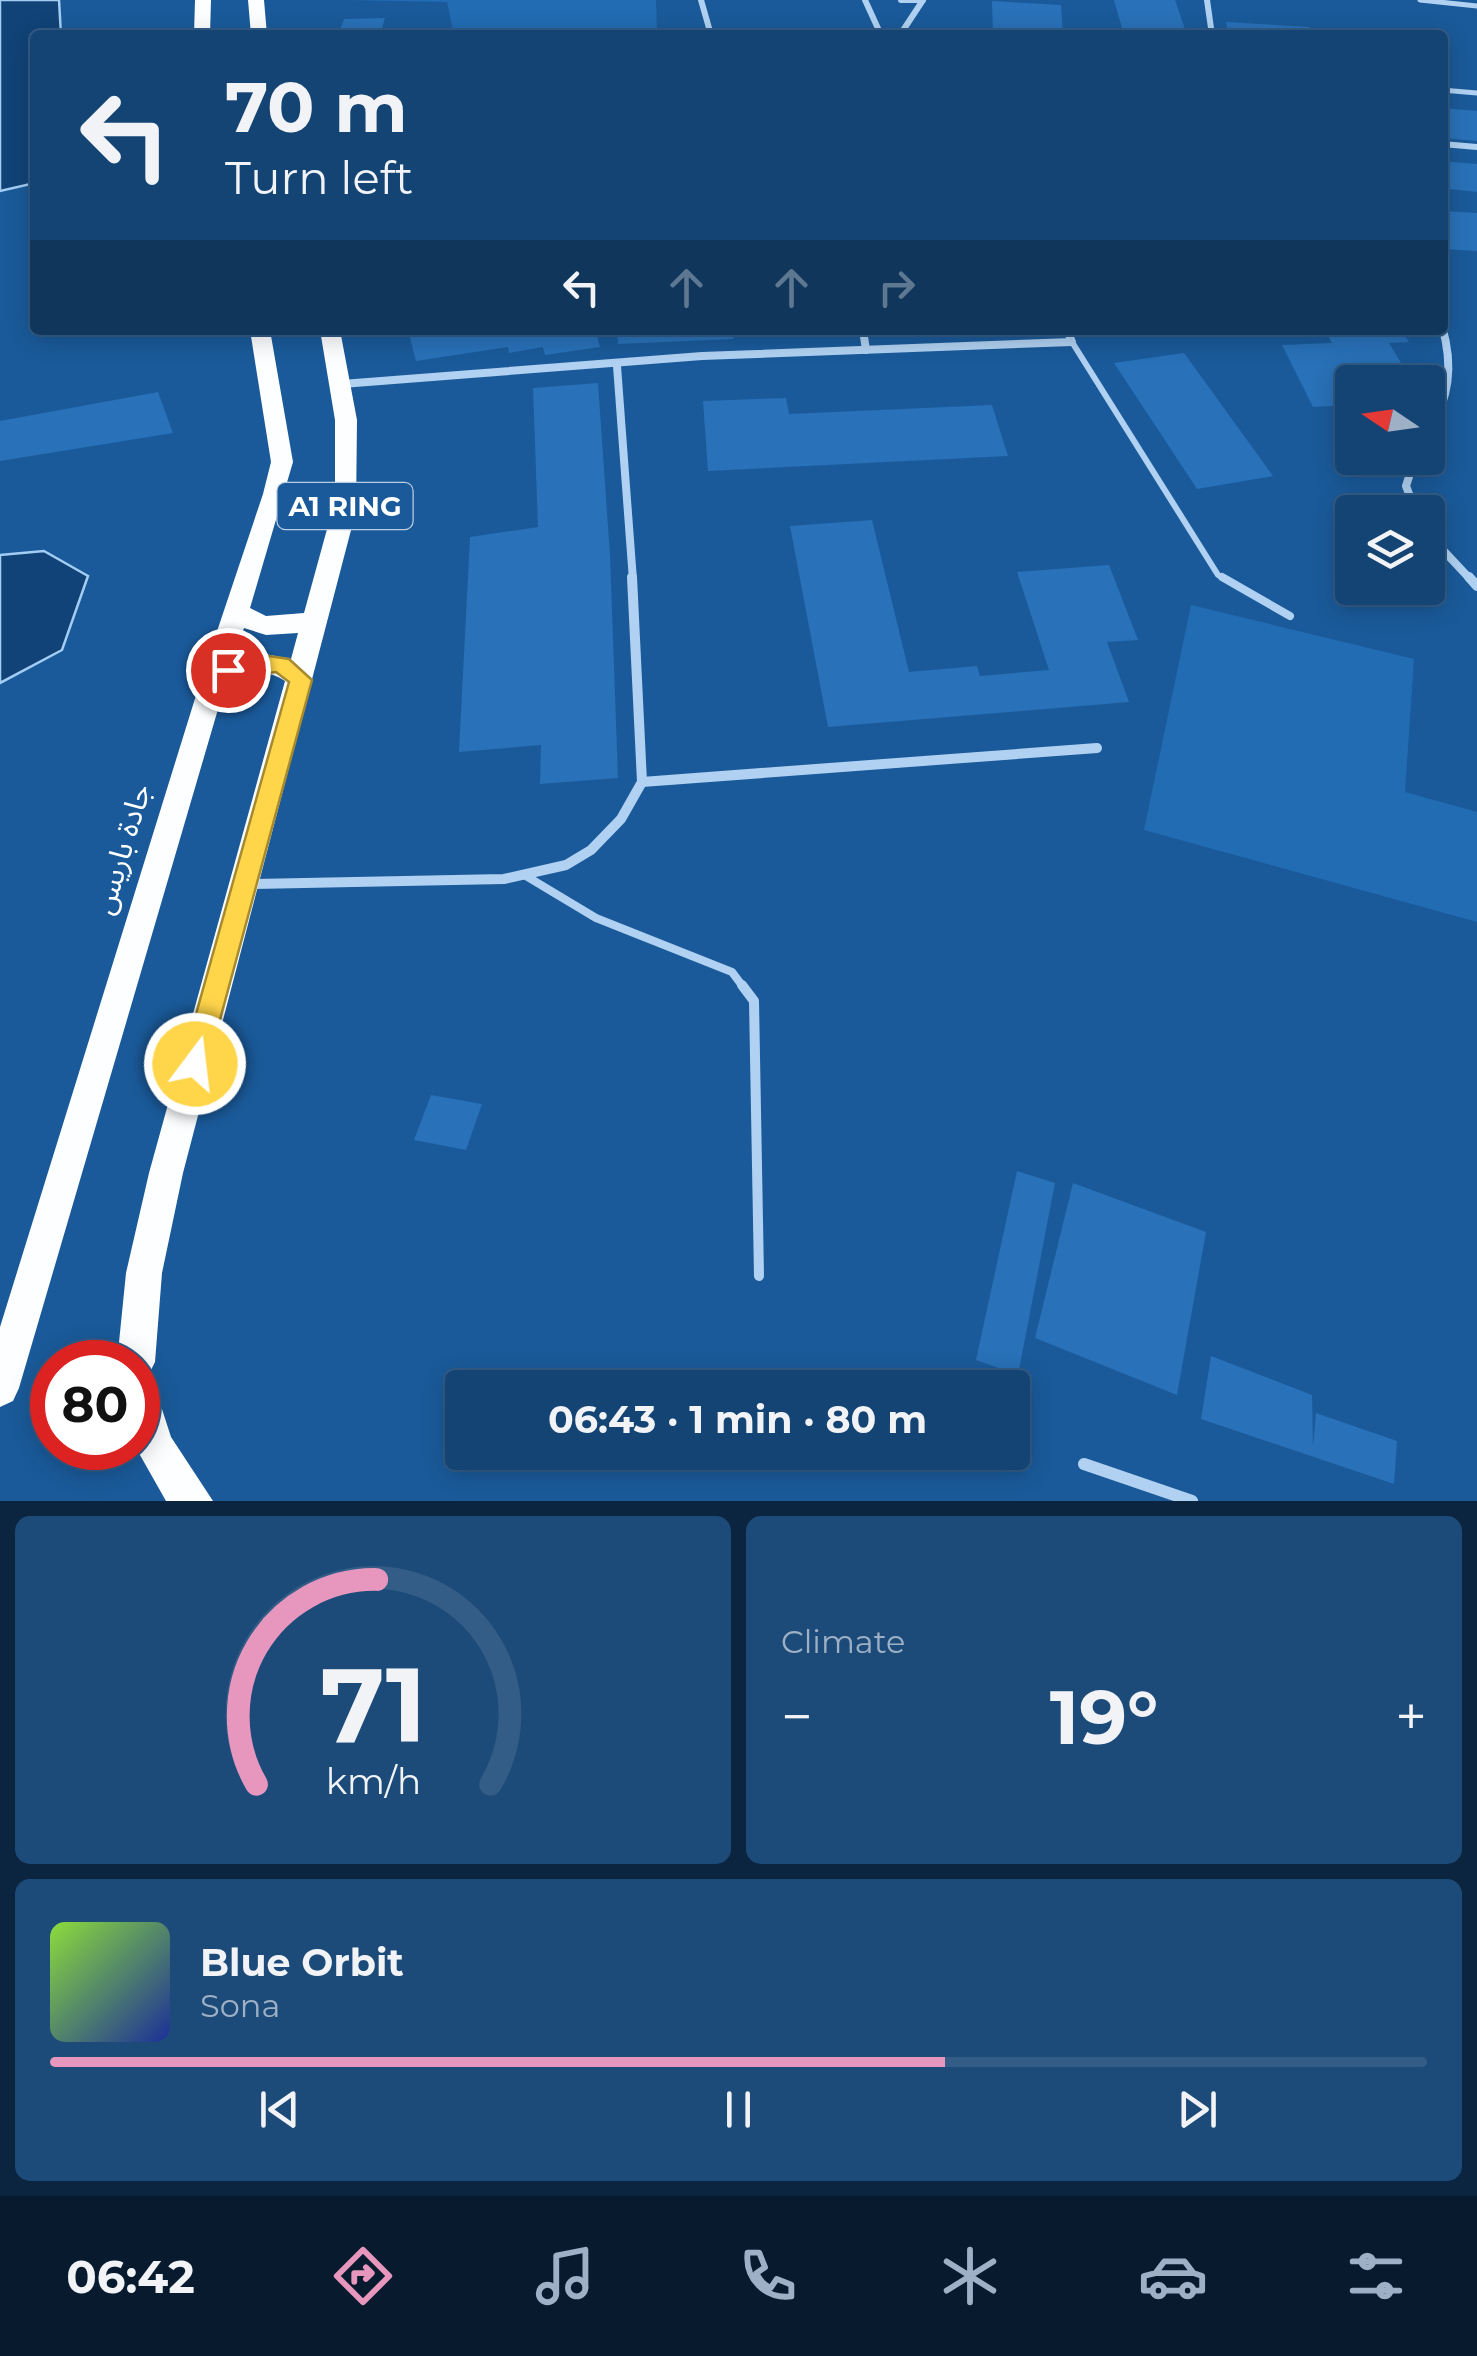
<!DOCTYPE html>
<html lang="en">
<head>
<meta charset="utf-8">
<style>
	:root { --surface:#144474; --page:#1d4b79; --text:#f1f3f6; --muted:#9db0c5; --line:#335c86; --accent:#e797bd }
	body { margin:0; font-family:Montserrat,"Noto Sans Arabic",sans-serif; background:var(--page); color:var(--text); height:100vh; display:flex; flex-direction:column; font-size:38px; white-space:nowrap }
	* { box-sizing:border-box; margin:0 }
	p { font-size:32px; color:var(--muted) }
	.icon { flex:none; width:55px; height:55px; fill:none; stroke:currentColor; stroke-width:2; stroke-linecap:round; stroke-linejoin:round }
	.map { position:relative; height:1501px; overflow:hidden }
	.panel { display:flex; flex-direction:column; gap:15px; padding:15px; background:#0b2540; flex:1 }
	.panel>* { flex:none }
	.banner { position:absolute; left:30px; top:30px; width:1418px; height:305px; border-radius:10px; box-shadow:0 5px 25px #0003,0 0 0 2px var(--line); background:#144474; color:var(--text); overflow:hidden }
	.needle { width:65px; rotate:283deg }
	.controls { position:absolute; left:1335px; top:365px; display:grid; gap:20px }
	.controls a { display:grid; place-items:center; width:110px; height:110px; border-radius:10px; background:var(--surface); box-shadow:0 5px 25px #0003,0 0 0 2px var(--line); font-size:50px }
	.speed { position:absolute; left:30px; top:1340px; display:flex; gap:20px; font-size:50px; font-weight:700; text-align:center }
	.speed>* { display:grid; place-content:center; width:130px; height:130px; border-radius:50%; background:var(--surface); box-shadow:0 5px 25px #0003,0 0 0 2px var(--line); line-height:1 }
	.speed .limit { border:15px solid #d22; background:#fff; color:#111 }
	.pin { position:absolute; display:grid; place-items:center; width:85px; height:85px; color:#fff; margin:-42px; border:5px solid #fff; border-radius:50%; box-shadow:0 2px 10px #0007 }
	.me { position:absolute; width:110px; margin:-55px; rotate:15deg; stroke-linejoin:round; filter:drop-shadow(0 0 8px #0008) }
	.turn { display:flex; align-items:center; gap:35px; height:210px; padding:0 30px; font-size:45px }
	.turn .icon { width:130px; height:130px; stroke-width:2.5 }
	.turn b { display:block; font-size:70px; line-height:85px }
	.lanes { display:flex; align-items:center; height:95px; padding:0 30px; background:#0003; justify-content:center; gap:50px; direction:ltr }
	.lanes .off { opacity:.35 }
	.big { font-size:75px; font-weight:700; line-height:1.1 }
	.panel .tile { flex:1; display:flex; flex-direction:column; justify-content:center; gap:15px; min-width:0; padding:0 35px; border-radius:15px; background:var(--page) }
	.panel .dial { align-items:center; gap:0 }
	.dial svg { height:260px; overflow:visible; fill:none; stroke:var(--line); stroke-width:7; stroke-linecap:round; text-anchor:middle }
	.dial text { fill:var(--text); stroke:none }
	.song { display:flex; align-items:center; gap:30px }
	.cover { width:120px; height:120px; border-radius:15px; background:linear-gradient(135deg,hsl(90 70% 55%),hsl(230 70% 35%)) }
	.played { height:10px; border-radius:5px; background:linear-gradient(90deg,var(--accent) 65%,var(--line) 65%) }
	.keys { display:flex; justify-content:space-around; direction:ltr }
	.heat { display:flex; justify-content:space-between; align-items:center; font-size:55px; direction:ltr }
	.panel .tiles { flex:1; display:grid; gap:15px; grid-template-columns:1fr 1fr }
	.tile:last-child { grid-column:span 2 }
	.trip { position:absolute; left:445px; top:1370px; width:585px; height:100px; border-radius:10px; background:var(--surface); box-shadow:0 5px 25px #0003,0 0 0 2px var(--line); font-weight:700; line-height:100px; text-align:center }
	.menu { display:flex; height:160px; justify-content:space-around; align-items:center; background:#081b2e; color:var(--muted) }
	.menu .icon { width:70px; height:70px }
	.menu .active { color:var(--accent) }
	.menu b { font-size:45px; color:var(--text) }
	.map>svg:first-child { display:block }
	.green { fill:#226cb4 }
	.water { fill:#114378; stroke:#a3cdf3; stroke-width:2.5 }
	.building { fill:#2971b8 }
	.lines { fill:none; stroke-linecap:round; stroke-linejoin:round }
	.service-far3 { stroke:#b0d1f1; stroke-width:5 }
	.service-far2 { stroke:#b0d1f1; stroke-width:6 }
	.service-far1 { stroke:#b0d1f1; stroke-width:8 }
	.service { stroke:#b0d1f1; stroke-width:10 }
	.minor-far3 { stroke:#b0d1f1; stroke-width:6 }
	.minor-far2 { stroke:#b0d1f1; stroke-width:8 }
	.minor-far1 { stroke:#b0d1f1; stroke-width:10 }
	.minor { stroke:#b0d1f1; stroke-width:12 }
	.trunk { fill:#fcfeff; fill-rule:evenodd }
	.route { fill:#ffd54a; stroke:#a68a30; stroke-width:2.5 }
	.labels { text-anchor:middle; stroke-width:10; stroke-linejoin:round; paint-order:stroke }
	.shield { fill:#1a5a9a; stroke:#bacee1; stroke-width:2.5 }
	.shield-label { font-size:28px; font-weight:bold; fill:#fff }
	.street-label { font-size:30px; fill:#fff; stroke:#1a5a9a }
</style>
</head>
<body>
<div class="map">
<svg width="1477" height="1501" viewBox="0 0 1477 1501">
	<rect width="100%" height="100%" fill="#1a5a9a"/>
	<!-- green -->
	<g class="green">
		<path d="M 348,0 L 656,0 L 657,35 L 454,35 L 447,2 Z"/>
		<path d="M 1191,605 L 1414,659 L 1405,792 L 1477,812 L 1477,922 L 1144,830 Z"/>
	</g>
	<!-- water -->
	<g class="water">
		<path d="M 0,0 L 59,0 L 61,35 L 35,35 L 35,183 L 0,191 Z"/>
		<path d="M 44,551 L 88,576 L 62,650 L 0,683 L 0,555 Z"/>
	</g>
	<!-- building -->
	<g class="building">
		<path d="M 1114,0 L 1175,0 L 1185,29 L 1122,28 Z"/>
		<path d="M 992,1 L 1061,5 L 1063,35 L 993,33 Z"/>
		<path d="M 385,18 L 380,35 L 338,35 L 344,19 Z"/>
		<path d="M 1226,22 L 1309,27 L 1311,35 L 1228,35 Z"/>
		<path d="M 1442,108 L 1477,111 L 1477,141 L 1442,138 Z"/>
		<path d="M 1442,161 L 1477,164 L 1477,192 L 1442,188 Z"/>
		<path d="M 1442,211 L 1477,213 L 1477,251 L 1442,249 Z"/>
		<path d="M 408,330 L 595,330 L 600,347 L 545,355 L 543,347 L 509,353 L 508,347 L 416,361 Z"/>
		<path d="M 617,330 L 733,330 L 734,339 L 618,344 Z"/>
		<path d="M 1325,330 L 1401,330 L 1409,342 L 1389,343 L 1407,373 L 1395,373 L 1400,382 L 1352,382 L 1352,405 L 1313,407 L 1282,345 L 1332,343 Z"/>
		<path d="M 1184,353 L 1273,476 L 1197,489 L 1114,363 Z"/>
		<path d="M 598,383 L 610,555 L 618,778 L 540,784 L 541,745 L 459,752 L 470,537 L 538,527 L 533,388 Z"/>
		<path d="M 158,392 L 173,433 L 0,461 L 0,421 Z"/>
		<path d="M 786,398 L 789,414 L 992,405 L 1008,456 L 708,471 L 703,401 Z"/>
		<path d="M 872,520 L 909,672 L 977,666 L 980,676 L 1049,670 L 1017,572 L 1109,565 L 1138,640 L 1107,642 L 1129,702 L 828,727 L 790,526 Z"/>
		<path d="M 431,1095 L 482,1104 L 466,1150 L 414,1140 Z"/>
		<path d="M 1017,1171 L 1055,1183 L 1018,1375 L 976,1360 Z"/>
		<path d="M 1073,1183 L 1206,1232 L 1177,1395 L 1035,1338 Z"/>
		<path d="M 1211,1356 L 1312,1395 L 1313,1447 L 1316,1413 L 1397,1441 L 1394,1484 L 1201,1419 Z"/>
	</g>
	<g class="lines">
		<!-- service-far3 -->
		<g class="service-far3">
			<path d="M 1420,0 L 1477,6"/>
			<path d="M 1442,90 L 1477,93"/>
		</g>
		<!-- service-far2 -->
		<path class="service-far2" d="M 1072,342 L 1218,575 L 1227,580"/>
		<!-- service-far1 -->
		<g class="service-far1">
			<path d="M 1222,577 L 1290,616"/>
			<path d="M 526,876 L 596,918 L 732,972 L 744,988"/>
		</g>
		<!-- service -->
		<path class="service" d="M 742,985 L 754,1001 L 759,1276"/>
		<!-- minor-far3 -->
		<g class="minor-far3">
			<path d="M 701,0 L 711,35"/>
			<path d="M 865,0 L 881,35"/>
			<path d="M 901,0 L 923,0"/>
			<path d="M 1207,0 L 1212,35"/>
			<path d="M 900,35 L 923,0"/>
			<path d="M 1442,144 L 1477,147"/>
		</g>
		<!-- minor-far2 -->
		<g class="minor-far2">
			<path d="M 863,330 L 866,350"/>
			<path d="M 617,366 L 633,580"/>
			<path d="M 342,384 L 702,356 L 1072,342 L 1067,330"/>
			<path d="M 1428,435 C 1449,398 1454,367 1442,326"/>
			<path d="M 1415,458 L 1406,486 L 1416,512"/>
			<path d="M 1428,534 L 1471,580"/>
		</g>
		<!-- minor-far1 -->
		<g class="minor-far1">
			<path d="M 1469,577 L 1477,586"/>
			<path d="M 642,782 L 1097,748"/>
			<path d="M 249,884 L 504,879 L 566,865 L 591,850 L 621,819 L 642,782 L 632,577"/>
		</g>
		<!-- minor -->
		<path class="minor" d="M 1084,1464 L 1192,1501"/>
		<!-- trunk -->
		<g class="trunk">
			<path d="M 195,0 L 211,0 L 210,35 L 194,35 Z"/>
			<path d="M 248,0 L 264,0 L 267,35 L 251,35 Z"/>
			<path d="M 250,330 L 270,330 L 293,462 L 250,608 L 266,616 L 304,613 L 332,511 L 335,487 L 335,420 L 320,330 L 340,330 L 357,420 L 356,511 L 183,1173 L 162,1273 L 155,1362 L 150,1372 L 171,1437 L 213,1501 L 166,1501 L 136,1448 L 138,1362 L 117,1362 L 126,1273 L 149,1173 L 285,681 C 266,668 246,673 226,682 L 19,1388 L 13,1401 L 0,1407 L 0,1327 L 202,676 L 263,494 L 271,462 ZM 244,628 L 266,635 L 298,633 L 291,659 L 260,653 L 234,658 Z"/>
		</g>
	</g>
	<!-- route -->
	<path class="route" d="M 262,655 L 289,659 L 312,680 L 208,1064 L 205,1073 L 195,1077 L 185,1073 L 182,1064 L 289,682 L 276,672 L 228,678 L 217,670 L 220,664 Z"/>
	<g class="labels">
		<!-- shield labels -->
		<rect class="shield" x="277.5" y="483" width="135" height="46" rx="8"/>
		<g class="shield-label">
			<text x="345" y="516">A1 RING</text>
		</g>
		<!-- street labels -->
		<g class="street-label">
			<text transform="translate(122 849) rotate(-73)" y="10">جادة باريس</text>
		</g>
	</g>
</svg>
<div class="controls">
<a><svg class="needle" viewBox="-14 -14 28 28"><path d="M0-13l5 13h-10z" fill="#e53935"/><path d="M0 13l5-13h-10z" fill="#9db0c5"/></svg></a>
<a><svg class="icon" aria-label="layers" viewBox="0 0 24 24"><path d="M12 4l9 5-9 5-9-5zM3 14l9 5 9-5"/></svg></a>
</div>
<div class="speed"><div class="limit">80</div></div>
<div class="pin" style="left:228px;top:670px;background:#d93025"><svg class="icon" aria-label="arrive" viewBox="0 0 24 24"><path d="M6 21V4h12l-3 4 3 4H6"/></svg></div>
<svg class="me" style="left:195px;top:1064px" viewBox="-20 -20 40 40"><circle r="17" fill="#ffd54a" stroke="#fff" stroke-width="3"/><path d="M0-11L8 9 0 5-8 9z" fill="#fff"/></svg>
<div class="trip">06:43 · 1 min · 80 m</div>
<div class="banner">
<div class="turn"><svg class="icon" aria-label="left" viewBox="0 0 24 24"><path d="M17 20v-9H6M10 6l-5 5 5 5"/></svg><div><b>70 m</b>Turn left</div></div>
<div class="lanes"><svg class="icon" aria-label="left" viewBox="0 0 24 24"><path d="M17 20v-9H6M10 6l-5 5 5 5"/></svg><svg class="icon off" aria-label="ahead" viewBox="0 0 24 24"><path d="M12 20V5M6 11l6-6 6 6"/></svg><svg class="icon off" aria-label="ahead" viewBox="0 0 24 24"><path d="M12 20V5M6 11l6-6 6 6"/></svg><svg class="icon off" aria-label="right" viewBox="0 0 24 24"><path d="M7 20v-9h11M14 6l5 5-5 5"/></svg></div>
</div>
</div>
<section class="panel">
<div class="tiles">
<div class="tile dial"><svg viewBox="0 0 100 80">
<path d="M14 69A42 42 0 1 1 86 69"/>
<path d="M14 69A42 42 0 0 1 51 6" stroke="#e797bd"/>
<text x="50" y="56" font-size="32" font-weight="700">71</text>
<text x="50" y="72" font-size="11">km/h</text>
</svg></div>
<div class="tile"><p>Climate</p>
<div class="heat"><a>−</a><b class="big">19°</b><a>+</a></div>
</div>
<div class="tile">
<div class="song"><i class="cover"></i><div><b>Blue Orbit</b><p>Sona</p></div></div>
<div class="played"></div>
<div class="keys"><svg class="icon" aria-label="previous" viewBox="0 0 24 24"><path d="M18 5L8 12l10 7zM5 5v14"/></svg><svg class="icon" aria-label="pause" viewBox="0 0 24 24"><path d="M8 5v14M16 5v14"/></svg><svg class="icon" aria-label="next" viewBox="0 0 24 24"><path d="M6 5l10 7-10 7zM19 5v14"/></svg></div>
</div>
</div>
</section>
<nav class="menu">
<b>06:42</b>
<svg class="icon active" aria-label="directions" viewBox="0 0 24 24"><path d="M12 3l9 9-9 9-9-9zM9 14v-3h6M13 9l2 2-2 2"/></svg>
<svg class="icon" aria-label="music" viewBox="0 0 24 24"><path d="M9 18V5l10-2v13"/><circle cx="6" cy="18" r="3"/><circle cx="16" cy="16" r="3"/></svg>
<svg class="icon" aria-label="phone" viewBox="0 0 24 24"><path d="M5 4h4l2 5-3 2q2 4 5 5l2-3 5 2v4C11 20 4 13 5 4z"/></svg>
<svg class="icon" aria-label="climate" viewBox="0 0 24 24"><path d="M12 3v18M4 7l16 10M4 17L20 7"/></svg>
<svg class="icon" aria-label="car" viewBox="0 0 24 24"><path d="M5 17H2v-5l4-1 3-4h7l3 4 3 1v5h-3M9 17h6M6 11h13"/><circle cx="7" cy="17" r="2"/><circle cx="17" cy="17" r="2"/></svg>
<svg class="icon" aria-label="filters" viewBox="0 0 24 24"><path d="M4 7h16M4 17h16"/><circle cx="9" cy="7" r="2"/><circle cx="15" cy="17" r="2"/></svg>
</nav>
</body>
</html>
